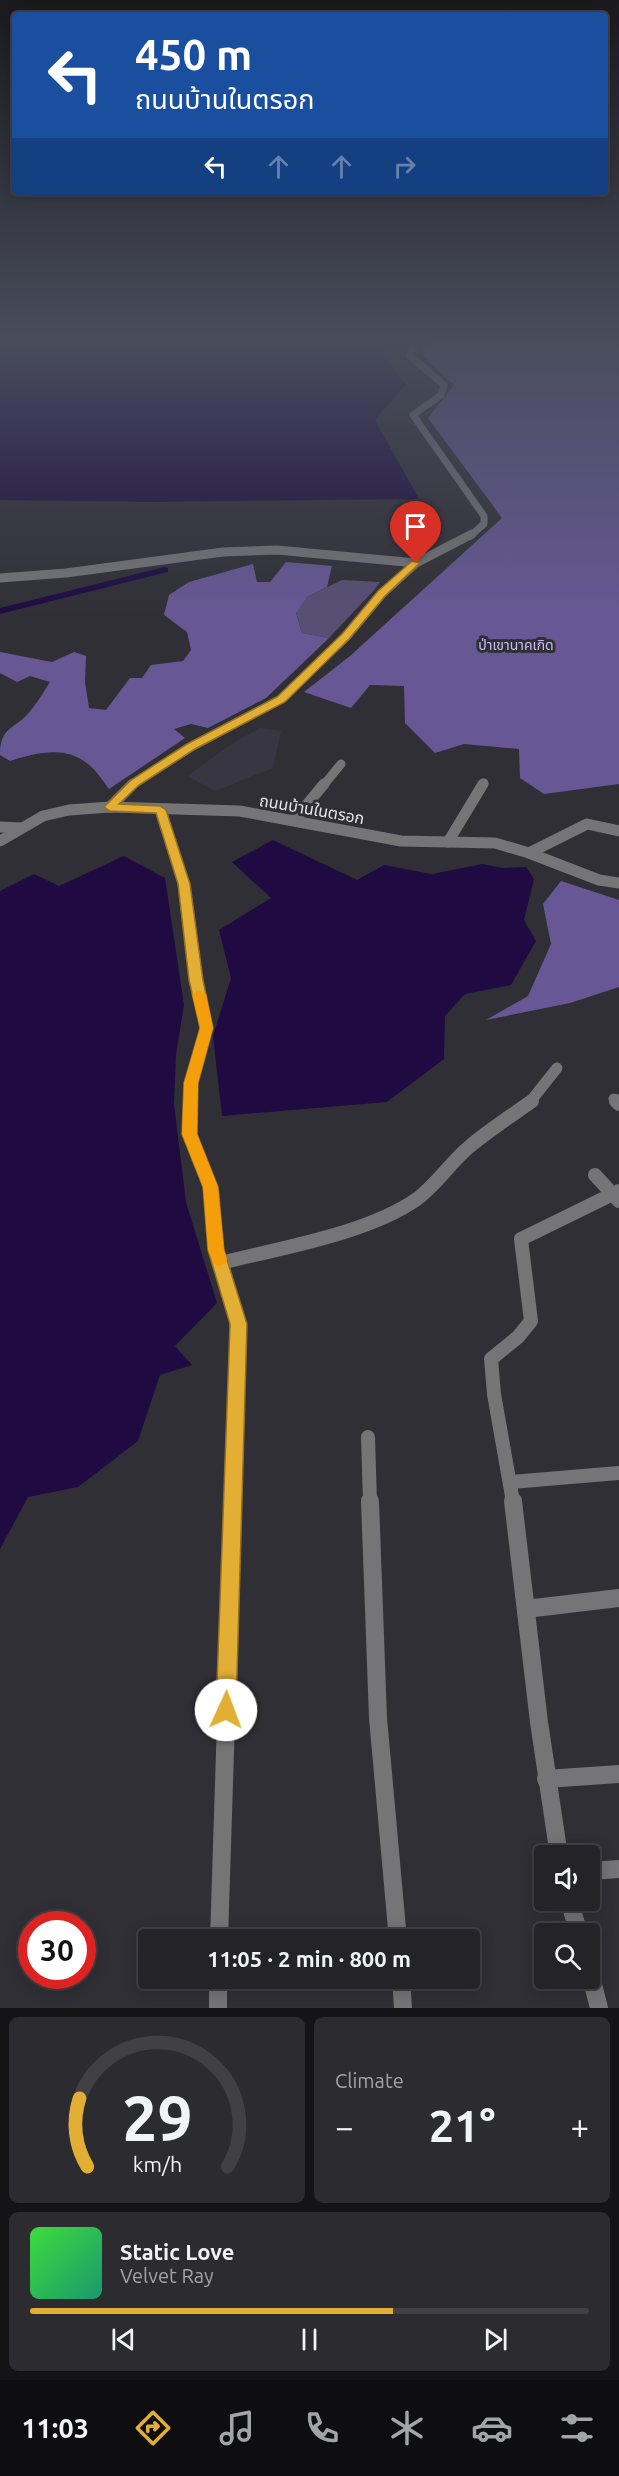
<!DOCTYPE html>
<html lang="en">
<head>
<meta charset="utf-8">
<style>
	:root { --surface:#242328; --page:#2c2b30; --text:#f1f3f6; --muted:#a3a4a8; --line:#414045; --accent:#e3ae34 }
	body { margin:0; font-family:Ubuntu,"Noto Sans Thai",sans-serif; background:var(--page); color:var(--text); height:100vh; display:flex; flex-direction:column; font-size:22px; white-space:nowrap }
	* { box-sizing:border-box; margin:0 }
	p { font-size:20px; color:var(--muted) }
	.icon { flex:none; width:33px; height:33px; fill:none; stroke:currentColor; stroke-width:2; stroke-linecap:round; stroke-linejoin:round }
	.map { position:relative; height:2008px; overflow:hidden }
	.panel { display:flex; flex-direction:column; gap:9px; padding:9px; background:#141316; flex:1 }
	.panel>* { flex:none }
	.banner { position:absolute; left:12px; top:12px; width:596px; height:183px; border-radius:6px; box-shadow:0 3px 15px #0003,0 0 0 2px var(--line); background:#1a4fa0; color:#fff; overflow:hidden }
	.fabs { position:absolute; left:534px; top:1845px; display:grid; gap:12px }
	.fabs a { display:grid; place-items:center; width:66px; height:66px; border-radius:6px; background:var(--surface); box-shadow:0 3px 15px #0003,0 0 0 2px var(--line); font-size:30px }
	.speed { position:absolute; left:18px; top:1911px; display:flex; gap:12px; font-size:30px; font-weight:700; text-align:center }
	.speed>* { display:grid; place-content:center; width:78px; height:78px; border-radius:50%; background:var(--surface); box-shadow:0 3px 15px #0003,0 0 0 2px var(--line); line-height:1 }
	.speed .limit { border:9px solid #d22; background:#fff; color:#111 }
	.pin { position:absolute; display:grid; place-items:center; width:51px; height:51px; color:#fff; margin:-62px -26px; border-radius:50% 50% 50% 0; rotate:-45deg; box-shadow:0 0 6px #0007 }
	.pin .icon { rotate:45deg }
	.me { position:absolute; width:66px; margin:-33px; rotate:2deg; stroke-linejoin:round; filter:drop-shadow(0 0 4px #0008) }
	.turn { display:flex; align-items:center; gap:21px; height:126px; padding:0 24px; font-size:27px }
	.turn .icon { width:78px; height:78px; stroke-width:2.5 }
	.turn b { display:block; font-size:42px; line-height:51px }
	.lanes { display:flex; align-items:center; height:57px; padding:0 24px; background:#0003; justify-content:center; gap:30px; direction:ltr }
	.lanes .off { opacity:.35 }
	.big { font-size:45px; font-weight:600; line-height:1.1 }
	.panel .card { flex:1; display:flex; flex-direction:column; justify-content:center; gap:9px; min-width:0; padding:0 21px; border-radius:9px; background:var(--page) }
	.panel .dial { align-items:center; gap:0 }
	.dial svg { height:156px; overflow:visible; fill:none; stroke:var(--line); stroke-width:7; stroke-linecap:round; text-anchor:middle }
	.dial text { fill:var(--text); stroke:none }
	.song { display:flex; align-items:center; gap:18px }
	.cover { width:72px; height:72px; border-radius:9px; background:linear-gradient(135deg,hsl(120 70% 55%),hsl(160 70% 35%)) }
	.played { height:6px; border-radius:3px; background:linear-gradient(90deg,var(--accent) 65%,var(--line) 65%) }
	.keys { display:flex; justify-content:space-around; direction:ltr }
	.heat { display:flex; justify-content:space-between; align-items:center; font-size:33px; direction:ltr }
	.panel .tiles { flex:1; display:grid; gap:9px; grid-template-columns:1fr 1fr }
	.card:last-child { grid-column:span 2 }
	.trip { position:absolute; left:138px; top:1929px; width:342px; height:60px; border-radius:6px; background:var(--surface); box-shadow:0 3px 15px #0003,0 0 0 2px var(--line); font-weight:600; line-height:60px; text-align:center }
	.tab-bar { display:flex; height:96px; justify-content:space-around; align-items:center; background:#0e0e10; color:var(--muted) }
	.tab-bar .icon { width:42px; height:42px }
	.tab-bar .current { color:var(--accent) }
	.tab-bar b { font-size:27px; color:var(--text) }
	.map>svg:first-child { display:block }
	.built { fill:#383642 }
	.green { fill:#584f74 }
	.forest { fill:#675895 }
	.water { fill:#1f0b42 }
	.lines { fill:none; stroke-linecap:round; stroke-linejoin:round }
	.canal { fill:#1f0b42; fill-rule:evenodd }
	.street-far4 { stroke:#757578; stroke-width:7 }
	.street-far3 { stroke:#757578; stroke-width:9 }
	.street-far2 { stroke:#757578; stroke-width:11 }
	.street-far1 { stroke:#757578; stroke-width:14 }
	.street { stroke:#757578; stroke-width:18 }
	.route { fill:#e3ae34; stroke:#947122; stroke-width:1.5 }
	.slow { fill:#f59e0b }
	.labels { text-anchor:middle; stroke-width:6; stroke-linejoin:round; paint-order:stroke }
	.far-park-label { font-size:14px; fill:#c8bdf3; stroke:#302f35 }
	.street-label { font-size:16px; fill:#e8e7ec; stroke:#302f35 }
</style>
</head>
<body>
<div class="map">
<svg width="619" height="2008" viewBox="0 0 619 2008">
	<rect width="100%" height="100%" fill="#302f35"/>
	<!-- built -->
	<path class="built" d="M 260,728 L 281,731 L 273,768 L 215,791 L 187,776 L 236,741 Z"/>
	<!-- green -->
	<path class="green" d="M 342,580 L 380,582 L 375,589 L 329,638 L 302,633 L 296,612 L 307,597 Z"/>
	<!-- forest -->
	<g class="forest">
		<path d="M 428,337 L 619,337 L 619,784 L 544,794 L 520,778 L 519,749 L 464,744 L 435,753 L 405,723 L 404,686 L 370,685 L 351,708 L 304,692 L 350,656 L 502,518 L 428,418 L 454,385 L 422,355 Z"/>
		<path d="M 286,562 L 332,566 L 327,587 L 307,597 L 296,613 L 302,633 L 329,638 L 266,698 L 208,728 L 191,724 L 174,729 L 185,738 L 109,789 C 103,781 96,770 88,764 C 65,745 36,753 10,761 L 0,755 C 0,725 16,730 31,710 C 38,702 44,691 50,682 L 30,676 L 17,682 L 0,673 L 0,652 L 52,662 L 74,652 L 86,656 L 85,682 L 89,708 L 106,710 L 130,678 L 142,678 L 151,665 L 183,661 L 191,650 L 187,632 L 164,615 L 169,595 L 189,582 L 253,564 L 257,582 L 270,582 Z"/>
		<path d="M 561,881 L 619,900 L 619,987 L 570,1003 L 486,1020 L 528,996 L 551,944 L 543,904 Z"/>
	</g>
	<!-- water -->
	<g class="water">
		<path d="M 0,337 L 386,337 L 382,355 L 406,384 L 375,420 L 419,499 L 153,502 L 0,500 Z"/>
		<path d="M 273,840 L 357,880 L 384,865 L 432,874 L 482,864 L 503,868 L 526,867 L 534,879 L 524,920 L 536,941 L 511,985 L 465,994 L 445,1016 L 444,1059 L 387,1102 L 222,1116 L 213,1036 L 231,978 L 219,930 L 271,898 L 232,862 Z"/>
		<path d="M 124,856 L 165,878 L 184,1005 L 176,1055 L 174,1104 L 186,1202 L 217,1303 L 175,1346 L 192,1365 L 160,1375 L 138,1441 L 78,1487 L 28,1497 L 0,1549 L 0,891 L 34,874 L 59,886 Z"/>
	</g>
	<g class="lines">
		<!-- canal -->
		<path class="canal" d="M 164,567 L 168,568 L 168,572 L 0,614 L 0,608 Z"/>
		<!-- street-far4 -->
		<path class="street-far4" d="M 422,337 L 415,342 L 410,356 L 444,385 L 441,395 L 413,415 L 484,516 L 484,524 L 470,536"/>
		<!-- street-far3 -->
		<g class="street-far3">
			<path d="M 0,578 L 66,573 L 223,552 L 277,550 L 416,563"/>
			<path d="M 131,786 L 191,747 L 281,699 L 346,637 L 382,594 L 416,563 L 472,534"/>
			<path d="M 323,786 L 341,764"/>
			<path d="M 482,786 L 484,783"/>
		</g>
		<!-- street-far2 -->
		<g class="street-far2">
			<path d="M 110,807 L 133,784"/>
			<path d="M 160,810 L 184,884 L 196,980 L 207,1028 L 191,1083 L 190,1102"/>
			<path d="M 294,820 L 324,784"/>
			<path d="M 0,827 L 22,828"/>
			<path d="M 0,841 L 43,816 L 69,810 L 110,807 L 240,811 L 401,841 L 495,843 L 529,853 L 599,880 L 619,883"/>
			<path d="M 448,842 L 483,784"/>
			<path d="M 529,853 L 587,824 L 619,831"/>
			<path d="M 614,1099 L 617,1102"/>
			<path d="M 530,1102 L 557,1068"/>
		</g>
		<!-- street-far1 -->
		<g class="street-far1">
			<path d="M 190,1101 L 189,1134 L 211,1187 L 216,1250 L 239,1324 L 233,1502"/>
			<path d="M 616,1101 L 619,1104"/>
			<path d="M 595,1175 L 619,1201"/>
			<path d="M 221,1263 C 280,1248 367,1234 417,1199 C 437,1184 450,1163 469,1147 C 489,1130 511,1116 532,1101"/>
			<path d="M 368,1437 L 370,1502"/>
			<path d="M 511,1482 L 619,1473"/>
			<path d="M 513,1502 L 494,1394 L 491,1359 L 518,1337 L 531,1321 L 521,1239 L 619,1191"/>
		</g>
		<!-- street -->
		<g class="street">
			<path d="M 370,1501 L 378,1718 L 398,1940"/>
			<path d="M 513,1501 L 539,1722 L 559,1856"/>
			<path d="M 526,1609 L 619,1598"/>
			<path d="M 546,1779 L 619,1774"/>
			<path d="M 590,1871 L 619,1869"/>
			<path d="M 569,1900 L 579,1934"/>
			<path d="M 219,1940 L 233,1501"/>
			<path d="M 590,1973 L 599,2008"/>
			<path d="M 218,1978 L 218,2008"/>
			<path d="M 401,1978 L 403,2008"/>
		</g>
	</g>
	<!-- sky -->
	<linearGradient id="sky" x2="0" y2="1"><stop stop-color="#1a1a1d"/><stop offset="0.55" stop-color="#484d5c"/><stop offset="1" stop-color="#484d5c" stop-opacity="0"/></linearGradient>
	<rect width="619" height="618" fill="url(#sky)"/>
	<!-- route -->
	<path class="route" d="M 412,561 L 420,563 L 385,596 L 349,639 L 285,702 L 195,749 L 139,785 L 119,804 L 160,806 L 166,810 L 190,884 L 203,980 L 213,1028 L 198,1083 L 197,1134 L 218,1187 L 224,1250 L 247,1324 L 236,1710 L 233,1717 L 226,1720 L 219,1717 L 216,1710 L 230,1324 L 208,1250 L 203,1187 L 182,1134 L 184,1083 L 200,1028 L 189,980 L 178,884 L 156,813 L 110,811 L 104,807 L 131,780 L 187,744 L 277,697 L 342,634 L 378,591 Z"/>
	<!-- slow -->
	<path class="slow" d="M 199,990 L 206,994 L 213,1028 L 198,1083 L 197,1134 L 218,1187 L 224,1250 L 227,1259 L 225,1264 L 219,1266 L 214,1264 L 208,1250 L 203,1187 L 182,1134 L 184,1083 L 200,1028 L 192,994 Z"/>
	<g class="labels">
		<!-- far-park labels -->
		<g class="far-park-label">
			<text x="516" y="650">ป่าเขานาคเกิด</text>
		</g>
		<!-- street labels -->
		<g class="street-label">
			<text transform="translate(312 809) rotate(10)" y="6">ถนนบ้านในตรอก</text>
		</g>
	</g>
</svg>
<div class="fabs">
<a><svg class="icon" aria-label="sound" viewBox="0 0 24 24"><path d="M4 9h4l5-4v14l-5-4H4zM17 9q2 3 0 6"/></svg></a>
<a><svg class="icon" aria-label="search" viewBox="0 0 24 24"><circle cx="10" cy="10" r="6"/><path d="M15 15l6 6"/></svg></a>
</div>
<div class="speed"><div class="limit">30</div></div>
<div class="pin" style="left:416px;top:563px;background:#d93025"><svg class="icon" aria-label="arrive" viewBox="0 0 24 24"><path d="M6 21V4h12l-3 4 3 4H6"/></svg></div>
<svg class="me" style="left:226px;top:1710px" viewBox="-20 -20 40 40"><circle r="19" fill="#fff"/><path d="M0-13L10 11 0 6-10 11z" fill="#e3ae34"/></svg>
<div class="trip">11:05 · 2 min · 800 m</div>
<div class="banner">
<div class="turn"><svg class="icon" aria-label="left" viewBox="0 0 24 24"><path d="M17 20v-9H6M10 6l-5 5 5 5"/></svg><div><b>450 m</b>ถนนบ้านในตรอก</div></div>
<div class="lanes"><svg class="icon" aria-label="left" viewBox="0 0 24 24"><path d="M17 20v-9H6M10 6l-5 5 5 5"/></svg><svg class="icon off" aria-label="ahead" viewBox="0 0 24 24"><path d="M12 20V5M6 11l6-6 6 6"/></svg><svg class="icon off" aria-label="ahead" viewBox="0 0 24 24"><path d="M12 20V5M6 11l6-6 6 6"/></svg><svg class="icon off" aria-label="right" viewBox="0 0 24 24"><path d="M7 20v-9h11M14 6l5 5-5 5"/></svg></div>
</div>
</div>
<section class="panel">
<div class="tiles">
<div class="card dial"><svg viewBox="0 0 100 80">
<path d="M14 69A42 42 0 1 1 86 69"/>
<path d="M14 69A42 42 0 0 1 10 34" stroke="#e3ae34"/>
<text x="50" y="56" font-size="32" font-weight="700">29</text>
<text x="50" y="72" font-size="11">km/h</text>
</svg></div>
<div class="card"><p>Climate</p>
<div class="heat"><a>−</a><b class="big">21°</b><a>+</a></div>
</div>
<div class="card">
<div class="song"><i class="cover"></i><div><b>Static Love</b><p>Velvet Ray</p></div></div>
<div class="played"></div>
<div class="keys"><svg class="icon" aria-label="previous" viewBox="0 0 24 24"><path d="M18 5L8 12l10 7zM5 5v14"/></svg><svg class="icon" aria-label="pause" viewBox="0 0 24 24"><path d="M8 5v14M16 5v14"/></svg><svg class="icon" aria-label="next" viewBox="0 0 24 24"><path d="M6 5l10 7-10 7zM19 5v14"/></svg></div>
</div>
</div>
</section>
<nav class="tab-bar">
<b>11:03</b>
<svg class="icon current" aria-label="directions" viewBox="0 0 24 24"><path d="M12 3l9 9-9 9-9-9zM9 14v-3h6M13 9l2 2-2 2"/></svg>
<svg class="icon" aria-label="music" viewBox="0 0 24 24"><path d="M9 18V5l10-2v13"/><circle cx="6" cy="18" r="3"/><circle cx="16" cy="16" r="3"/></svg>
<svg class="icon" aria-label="phone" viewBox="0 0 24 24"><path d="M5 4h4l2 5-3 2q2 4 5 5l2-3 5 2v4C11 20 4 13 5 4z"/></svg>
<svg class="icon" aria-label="climate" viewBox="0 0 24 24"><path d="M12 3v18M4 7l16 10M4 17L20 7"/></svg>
<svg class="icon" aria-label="car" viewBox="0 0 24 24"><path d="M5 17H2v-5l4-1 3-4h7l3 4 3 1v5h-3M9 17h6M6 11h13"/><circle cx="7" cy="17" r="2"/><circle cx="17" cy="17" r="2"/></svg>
<svg class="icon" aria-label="filters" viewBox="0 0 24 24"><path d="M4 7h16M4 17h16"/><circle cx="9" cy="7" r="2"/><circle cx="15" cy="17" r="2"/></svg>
</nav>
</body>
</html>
